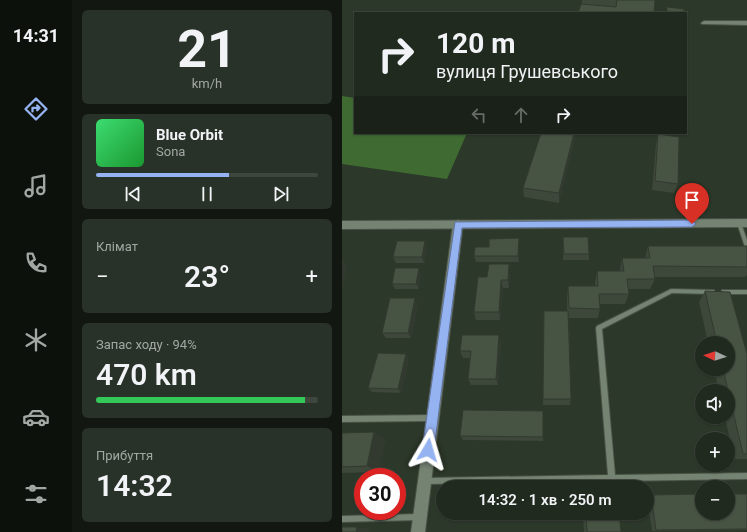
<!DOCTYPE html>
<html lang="uk">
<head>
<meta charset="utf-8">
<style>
	:root { --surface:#212a1f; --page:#293228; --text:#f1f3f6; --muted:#a2a7a4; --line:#3e463d; --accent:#95b2f1 }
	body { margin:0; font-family:Roboto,sans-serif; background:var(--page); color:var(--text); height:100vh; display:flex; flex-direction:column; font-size:15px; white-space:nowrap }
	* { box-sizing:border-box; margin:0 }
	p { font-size:13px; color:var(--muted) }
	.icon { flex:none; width:22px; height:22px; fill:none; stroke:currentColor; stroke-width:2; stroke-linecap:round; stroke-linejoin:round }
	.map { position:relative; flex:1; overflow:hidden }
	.drawer { display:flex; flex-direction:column; gap:10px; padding:10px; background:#121711; width:270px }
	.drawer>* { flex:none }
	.guide { position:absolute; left:12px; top:12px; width:333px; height:122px; border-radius:0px; box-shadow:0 1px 3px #0004,0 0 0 1px var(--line); background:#212a1f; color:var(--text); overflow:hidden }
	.needle { width:26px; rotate:274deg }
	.fabs { position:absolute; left:353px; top:336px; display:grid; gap:8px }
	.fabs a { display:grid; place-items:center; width:40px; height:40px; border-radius:50%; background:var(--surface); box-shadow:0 1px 3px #0004,0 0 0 1px var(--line); font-size:20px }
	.speed { position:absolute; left:12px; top:468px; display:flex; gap:8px; font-size:20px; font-weight:700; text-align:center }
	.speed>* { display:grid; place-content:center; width:52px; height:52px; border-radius:50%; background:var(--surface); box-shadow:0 1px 3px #0004,0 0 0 1px var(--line); line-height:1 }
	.speed .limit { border:6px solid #d22; background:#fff; color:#111 }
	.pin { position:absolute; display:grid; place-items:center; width:34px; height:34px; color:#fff; margin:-41px -17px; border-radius:50% 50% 50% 0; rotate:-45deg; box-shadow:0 0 4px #0007 }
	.pin .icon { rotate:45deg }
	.me { position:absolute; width:44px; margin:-22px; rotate:7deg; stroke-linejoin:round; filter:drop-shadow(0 0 3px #0008) }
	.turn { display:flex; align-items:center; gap:14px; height:84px; padding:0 16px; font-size:18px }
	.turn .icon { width:52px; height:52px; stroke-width:2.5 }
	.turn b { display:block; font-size:28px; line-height:34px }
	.lanes { display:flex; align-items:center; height:38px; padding:0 16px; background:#0003; justify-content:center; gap:20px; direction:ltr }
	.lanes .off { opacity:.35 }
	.big { font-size:30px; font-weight:600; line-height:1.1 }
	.drawer .card { flex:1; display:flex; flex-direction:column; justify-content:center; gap:6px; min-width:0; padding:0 14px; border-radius:6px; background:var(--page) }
	.drawer .dial { align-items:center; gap:0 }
	.dial b { font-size:52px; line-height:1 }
	.song { display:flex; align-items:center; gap:12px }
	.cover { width:48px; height:48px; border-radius:6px; background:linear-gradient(135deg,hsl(140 70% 55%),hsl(130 70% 35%)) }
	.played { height:4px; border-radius:2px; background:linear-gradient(90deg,var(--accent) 60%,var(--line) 60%) }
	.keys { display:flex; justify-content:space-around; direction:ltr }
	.heat { display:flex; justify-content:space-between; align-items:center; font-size:22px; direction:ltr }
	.charge { height:6px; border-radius:3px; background:linear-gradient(90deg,#34c759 94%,var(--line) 0) }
	.trip { position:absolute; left:94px; top:480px; width:218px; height:40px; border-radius:20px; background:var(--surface); box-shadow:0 1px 3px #0004,0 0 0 1px var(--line); font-weight:600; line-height:40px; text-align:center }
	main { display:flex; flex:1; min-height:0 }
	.tabs { display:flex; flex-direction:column; width:72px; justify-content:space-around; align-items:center; background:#0d110c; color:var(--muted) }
	.tabs .icon { width:28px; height:28px }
	.tabs .current { color:var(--accent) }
	.tabs b { font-size:18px; color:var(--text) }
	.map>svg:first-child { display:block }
	.green { fill:#3f6b32 }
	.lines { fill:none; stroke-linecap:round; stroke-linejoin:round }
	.service-casing { stroke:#495246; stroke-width:2 }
	.minor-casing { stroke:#495246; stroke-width:2 }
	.tertiary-casing { stroke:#495246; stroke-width:2 }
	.service { fill:#758372; fill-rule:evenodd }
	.minor { fill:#758372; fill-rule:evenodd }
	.tertiary { fill:#758372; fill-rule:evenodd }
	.wall { fill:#3d473a }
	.shaded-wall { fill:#323a2f }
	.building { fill:#475343; stroke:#323a2f }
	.route { fill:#95b2f1; stroke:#61749d }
</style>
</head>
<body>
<main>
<nav class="tabs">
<b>14:31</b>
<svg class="icon current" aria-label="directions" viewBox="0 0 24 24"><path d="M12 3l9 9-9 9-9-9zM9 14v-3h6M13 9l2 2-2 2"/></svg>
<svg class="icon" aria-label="music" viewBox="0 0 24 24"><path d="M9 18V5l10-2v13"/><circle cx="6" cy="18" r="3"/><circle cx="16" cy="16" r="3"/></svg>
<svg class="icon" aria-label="phone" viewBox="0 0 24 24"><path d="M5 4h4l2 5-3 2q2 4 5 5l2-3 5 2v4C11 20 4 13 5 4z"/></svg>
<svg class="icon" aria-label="climate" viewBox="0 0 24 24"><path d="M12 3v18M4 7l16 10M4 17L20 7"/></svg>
<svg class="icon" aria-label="car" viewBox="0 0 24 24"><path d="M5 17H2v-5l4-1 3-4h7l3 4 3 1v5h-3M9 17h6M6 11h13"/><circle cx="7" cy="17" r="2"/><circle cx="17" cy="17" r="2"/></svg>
<svg class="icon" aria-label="filters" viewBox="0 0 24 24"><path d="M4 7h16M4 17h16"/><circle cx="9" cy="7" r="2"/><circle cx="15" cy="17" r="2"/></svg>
</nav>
<section class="drawer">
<div class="card dial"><b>21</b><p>km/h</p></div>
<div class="card">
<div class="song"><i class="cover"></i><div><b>Blue Orbit</b><p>Sona</p></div></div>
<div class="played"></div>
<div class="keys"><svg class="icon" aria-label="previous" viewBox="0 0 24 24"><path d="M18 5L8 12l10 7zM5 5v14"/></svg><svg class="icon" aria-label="pause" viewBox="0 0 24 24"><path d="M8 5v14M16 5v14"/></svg><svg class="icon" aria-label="next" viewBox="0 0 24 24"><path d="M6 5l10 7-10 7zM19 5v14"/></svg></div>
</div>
<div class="card"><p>Клімат</p>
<div class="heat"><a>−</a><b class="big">23°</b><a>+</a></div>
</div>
<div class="card"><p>Запас ходу · 94%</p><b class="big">470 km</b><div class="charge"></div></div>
<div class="card"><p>Прибуття</p><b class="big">14:32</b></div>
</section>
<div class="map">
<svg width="405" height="532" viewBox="0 0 405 532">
	<rect width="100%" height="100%" fill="#2c3829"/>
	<!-- green -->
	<path class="green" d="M 0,96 L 13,98 L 13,133 L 125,133 L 105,179 L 0,164 Z"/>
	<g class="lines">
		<!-- service casing -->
		<g class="service-casing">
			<g id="service">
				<path d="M 397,221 L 399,223 L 405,240 L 405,249 L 403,248 L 403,247 L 395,223 Z"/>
				<path d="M 329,289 L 370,290 L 372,290 L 373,292 L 372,294 L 370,294 L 330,293 L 260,329 L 273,475 L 405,473 L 405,479 L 83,484 L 81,483 L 80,481 L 81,479 L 83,478 L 266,475 L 254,328 L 255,326 Z"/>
				<path d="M 380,290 L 405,290 L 405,294 L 380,294 L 379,292 Z"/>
				<path d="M 90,415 L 92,416 L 93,418 L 92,420 L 90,421 L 0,422 L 0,416 Z"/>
				<path d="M 77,514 L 79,515 L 80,517 L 79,519 L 77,520 L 0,522 L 0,516 Z"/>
			</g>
		</g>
		<!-- minor casing -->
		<g class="minor-casing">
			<g id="minor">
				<path d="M 362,21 L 405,21 L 405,25 L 360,24 L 359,23 Z"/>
				<path d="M 116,220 L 121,224 L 83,532 L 69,532 L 111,224 Z"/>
			</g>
		</g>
		<!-- tertiary casing -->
		<g class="tertiary-casing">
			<path id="tertiary" d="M 405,219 L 405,227 L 0,229 L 0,221 Z"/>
		</g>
		<!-- service -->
		<use href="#service" class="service"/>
		<!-- minor -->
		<use href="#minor" class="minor"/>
		<!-- tertiary -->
		<use href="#tertiary" class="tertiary"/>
	</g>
	<!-- wall -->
	<g class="wall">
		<path d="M 240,0 L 313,0 L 312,13 L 236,13 L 240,4 Z"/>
		<path d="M 234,133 L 217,203 L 182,197 L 181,188 Z"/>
		<path d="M 316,134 L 336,184 L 332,193 L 310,190 L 314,144 Z"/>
		<path d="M 221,237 L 247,254 L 247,260 L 221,260 Z"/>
		<path d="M 177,238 L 177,262 L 134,262 L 132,256 L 147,247 Z"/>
		<path d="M 306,246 L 405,247 L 405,275 L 403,277 L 312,277 L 313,279 L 308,289 L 286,289 L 287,294 L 283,304 L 258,304 L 258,309 L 256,318 L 227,318 L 229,399 L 228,405 L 201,405 L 202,311 L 225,311 L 225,297 L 226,286 L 253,286 L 253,282 L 255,271 L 278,271 L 278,269 L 280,258 L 303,258 Z"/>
		<path d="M 85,247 L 82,263 L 54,263 L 51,257 Z"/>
		<path d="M 168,273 L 167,288 L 161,288 L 158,320 L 134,320 L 132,312 L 145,277 Z"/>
		<path d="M 79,274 L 77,289 L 53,289 L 50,284 Z"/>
		<path d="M 363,291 L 405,354 L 405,459 L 392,459 L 383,417 L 386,417 L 386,391 L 377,391 L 372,369 L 386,369 L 386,343 L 366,343 L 357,302 Z"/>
		<path d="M 76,303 L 69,338 L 44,338 L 40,333 Z"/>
		<path d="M 159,342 L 156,385 L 129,385 L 126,379 L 128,358 L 121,358 L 118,351 Z"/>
		<path d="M 64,354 L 67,359 L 59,393 L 30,392 L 26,388 Z"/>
		<path d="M 201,411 L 201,441 L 121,440 L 118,436 Z"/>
		<path d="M 32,432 L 43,440 L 37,472 L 0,473 L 0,433 Z"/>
		<path d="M 405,494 L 405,530 L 310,531 L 305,497 L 309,495 Z"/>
		<path d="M 241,513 L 277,513 L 279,532 L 242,532 Z"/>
	</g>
	<!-- shaded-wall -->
	<g class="shaded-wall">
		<path d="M 232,133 L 234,133 L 217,203 L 217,193 Z"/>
		<path d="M 177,238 L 177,262 L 176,256 Z"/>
		<path d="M 83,241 L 85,247 L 82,263 L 80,257 Z"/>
		<path d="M 0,259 L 5,266 L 1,284 L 0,283 Z"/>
		<path d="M 167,264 L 168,273 L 167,288 L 166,280 Z"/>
		<path d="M 77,268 L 79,274 L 77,289 L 74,284 Z"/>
		<path d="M 159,280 L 161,288 L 158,320 L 157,312 Z"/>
		<path d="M 73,298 L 76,303 L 69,338 L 66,333 Z"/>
		<path d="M 157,335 L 159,342 L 156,385 L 154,379 Z"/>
		<path d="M 64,354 L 67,359 L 59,393 L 56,389 Z"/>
		<path d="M 32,432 L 43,440 L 37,472 L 25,466 Z"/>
		<path d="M 15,527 L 27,529 L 27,532 L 14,532 Z"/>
	</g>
	<!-- building -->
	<g class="building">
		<path d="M 275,0 L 313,0 L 312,13 L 283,13 L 273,12 L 272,13 L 236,13 L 239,4 L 274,7 Z"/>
		<path d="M 325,7 L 342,9 L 342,13 L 325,13 Z"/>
		<path d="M 199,133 L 232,133 L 217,193 L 181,188 Z"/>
		<path d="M 316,134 L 337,137 L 336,184 L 313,181 Z"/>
		<path d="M 221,237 L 246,237 L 247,254 L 222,254 Z"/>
		<path d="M 177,238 L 176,256 L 132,256 L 133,247 L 147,247 L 147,239 Z"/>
		<path d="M 55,241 L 83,241 L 80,257 L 51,257 Z"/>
		<path d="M 306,246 L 405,246 L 405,267 L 311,266 L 313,279 L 285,279 L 287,294 L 257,294 L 258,309 L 227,308 L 226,286 L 256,286 L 255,271 L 282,271 L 280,258 L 308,258 Z"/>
		<path d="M 147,264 L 167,264 L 166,280 L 159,280 L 157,312 L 132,312 L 136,277 L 145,277 Z"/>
		<path d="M 53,268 L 77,268 L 74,284 L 50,284 Z"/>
		<path d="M 363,291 L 388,292 L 405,354 L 405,454 L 401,454 L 381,369 L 386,369 L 386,343 L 375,343 Z"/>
		<path d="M 48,298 L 73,298 L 66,333 L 40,333 Z"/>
		<path d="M 202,311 L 226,311 L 229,399 L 201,399 Z"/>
		<path d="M 120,335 L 157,335 L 154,379 L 126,379 L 129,351 L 118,351 Z"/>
		<path d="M 36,353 L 64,354 L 56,389 L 26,388 Z"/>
		<path d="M 121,410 L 201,411 L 201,437 L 118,436 Z"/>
		<path d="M 32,432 L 25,466 L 0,467 L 0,433 Z"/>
		<path d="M 360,494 L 360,513 L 386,513 L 386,494 L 405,494 L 405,529 L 314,530 L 309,495 Z"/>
		<path d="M 244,513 L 277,513 L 279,532 L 245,532 Z"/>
		<path d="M 0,527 L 15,527 L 14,532 L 0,532 Z"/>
	</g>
	<!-- route -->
	<path class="route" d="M 350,220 L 354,224 L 350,227 L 120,228 L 92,450 L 90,454 L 86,455 L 82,454 L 80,450 L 113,222 Z"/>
</svg>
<div class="fabs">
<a><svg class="needle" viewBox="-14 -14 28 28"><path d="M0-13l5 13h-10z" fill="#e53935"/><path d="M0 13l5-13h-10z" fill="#a2a7a4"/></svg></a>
<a><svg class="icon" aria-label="sound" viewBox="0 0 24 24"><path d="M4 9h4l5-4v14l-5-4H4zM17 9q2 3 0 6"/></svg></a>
<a>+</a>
<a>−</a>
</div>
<div class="speed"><div class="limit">30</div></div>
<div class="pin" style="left:350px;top:224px;background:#d93025"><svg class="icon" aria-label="arrive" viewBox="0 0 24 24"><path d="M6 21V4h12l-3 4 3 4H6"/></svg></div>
<svg class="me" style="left:86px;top:450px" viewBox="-20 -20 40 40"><path d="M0-17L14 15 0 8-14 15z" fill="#95b2f1" stroke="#fff" stroke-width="4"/></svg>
<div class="trip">14:32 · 1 хв · 250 m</div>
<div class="guide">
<div class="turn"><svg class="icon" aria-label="right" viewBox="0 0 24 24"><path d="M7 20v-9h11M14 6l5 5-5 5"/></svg><div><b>120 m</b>вулиця Грушевського</div></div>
<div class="lanes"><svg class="icon off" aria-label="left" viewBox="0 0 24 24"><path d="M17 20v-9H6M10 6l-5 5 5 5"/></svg><svg class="icon off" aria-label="ahead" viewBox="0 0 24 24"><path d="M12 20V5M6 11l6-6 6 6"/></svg><svg class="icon" aria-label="right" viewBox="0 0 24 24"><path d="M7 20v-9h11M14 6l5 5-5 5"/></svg></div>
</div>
</div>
</main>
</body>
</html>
